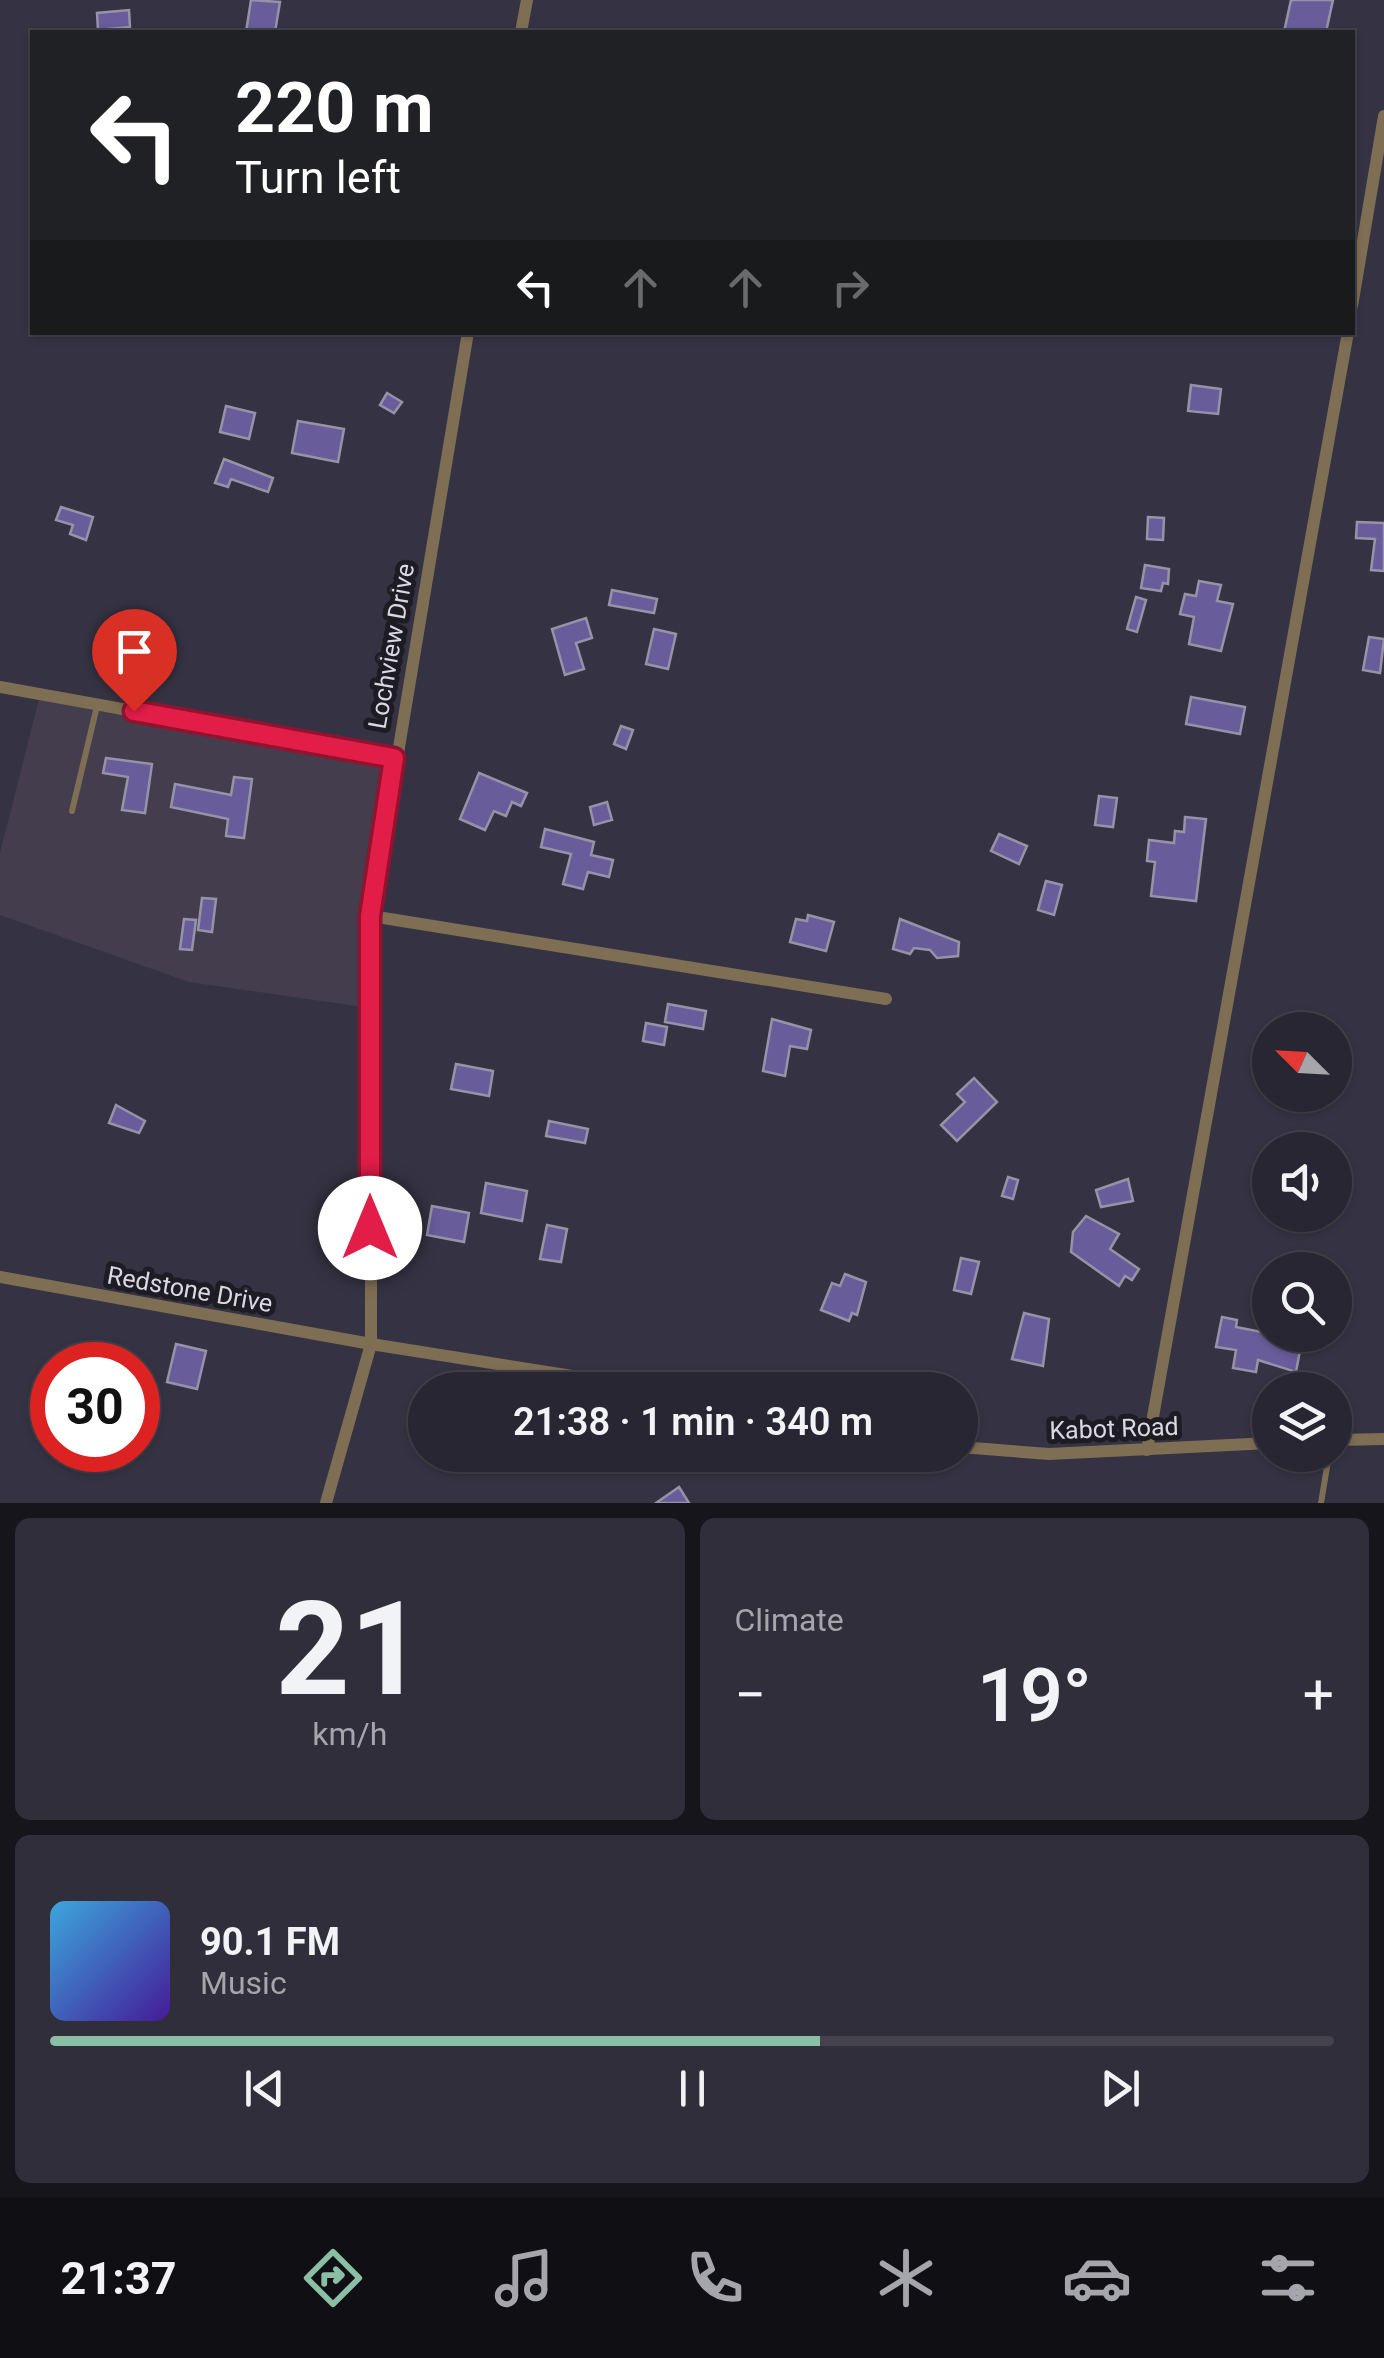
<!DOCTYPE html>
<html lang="en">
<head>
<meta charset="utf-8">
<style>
	:root { --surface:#282632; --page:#302e3a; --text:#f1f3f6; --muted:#a5a5ac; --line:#44434d; --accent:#8abfa5 }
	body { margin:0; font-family:Roboto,sans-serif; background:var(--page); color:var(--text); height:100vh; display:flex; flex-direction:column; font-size:38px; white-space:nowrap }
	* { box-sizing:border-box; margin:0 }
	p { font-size:32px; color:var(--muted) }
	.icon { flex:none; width:55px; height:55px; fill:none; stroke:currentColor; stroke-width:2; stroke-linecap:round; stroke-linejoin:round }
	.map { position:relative; height:1503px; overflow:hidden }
	.panel { display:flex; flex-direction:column; gap:15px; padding:15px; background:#16151c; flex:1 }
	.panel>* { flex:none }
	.banner { position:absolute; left:30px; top:30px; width:1325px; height:305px; border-radius:0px; box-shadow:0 2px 8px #0004,0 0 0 2px var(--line); background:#202124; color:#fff; overflow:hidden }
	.needle { width:65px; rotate:294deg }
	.tools { position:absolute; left:1252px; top:1012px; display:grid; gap:20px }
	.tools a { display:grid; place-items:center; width:100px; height:100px; border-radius:50%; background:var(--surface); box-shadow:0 2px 8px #0004,0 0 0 2px var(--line); font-size:50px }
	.speed { position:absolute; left:30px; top:1342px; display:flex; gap:20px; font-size:50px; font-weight:700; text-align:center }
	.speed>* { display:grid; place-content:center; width:130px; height:130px; border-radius:50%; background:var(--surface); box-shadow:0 2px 8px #0004,0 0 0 2px var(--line); line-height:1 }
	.speed .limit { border:15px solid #d22; background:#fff; color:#111 }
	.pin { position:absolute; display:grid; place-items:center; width:85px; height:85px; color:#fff; margin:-102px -42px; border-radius:50% 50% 50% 0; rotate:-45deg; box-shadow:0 0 10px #0007 }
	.pin .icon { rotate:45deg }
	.me { position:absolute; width:110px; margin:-55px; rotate:0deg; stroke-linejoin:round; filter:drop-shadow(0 0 8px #0008) }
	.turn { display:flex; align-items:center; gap:35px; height:210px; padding:0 40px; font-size:45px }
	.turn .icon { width:130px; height:130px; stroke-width:2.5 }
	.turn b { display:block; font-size:70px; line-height:85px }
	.lanes { display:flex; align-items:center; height:95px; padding:0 40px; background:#0003; justify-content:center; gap:50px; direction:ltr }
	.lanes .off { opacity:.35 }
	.big { font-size:75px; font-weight:600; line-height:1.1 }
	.panel .widget { flex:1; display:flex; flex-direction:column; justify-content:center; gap:15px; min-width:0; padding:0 35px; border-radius:15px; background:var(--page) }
	.panel .dial { align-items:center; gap:0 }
	.dial b { font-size:130px; line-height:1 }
	.song { display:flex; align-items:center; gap:30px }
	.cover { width:120px; height:120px; border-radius:15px; background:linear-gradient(135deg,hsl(200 70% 55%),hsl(260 70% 35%)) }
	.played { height:10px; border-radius:5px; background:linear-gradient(90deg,var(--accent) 60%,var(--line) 60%) }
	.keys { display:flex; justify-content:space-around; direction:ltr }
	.heat { display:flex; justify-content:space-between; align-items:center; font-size:55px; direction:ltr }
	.panel .tiles { flex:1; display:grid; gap:15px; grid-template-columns:1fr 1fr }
	.widget:last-child { grid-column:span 2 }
	.trip { position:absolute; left:408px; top:1372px; width:570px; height:100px; border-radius:50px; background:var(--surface); box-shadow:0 2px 8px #0004,0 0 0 2px var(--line); font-weight:600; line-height:100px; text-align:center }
	.tabs { display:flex; height:160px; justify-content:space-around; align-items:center; background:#100f14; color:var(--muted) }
	.tabs .icon { width:70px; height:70px }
	.tabs .active { color:var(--accent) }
	.tabs b { font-size:45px; color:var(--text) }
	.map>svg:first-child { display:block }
	.education { fill:#433d4e }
	.building { fill:#695c9b; stroke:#9693a7; stroke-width:2.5 }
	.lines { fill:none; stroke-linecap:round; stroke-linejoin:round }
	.lane { stroke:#7e6e53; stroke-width:6 }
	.street { stroke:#7e6e53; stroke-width:12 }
	.route-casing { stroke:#92132f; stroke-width:25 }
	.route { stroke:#e11d48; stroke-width:18 }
	.labels { text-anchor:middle; stroke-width:10; stroke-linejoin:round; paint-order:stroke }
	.street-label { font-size:25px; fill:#dad9e3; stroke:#1d1c23 }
</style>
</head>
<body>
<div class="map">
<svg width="1384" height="1503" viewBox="0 0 1384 1503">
	<rect width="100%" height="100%" fill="#353343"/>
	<!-- education -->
	<path class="education" d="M 39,699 L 388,761 L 365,916 L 363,1007 L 189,982 L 0,915 L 0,853 Z"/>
	<!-- building -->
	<g class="building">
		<path d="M 251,0 L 280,2 L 275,32 L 246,32 Z"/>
		<path d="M 1291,0 L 1333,0 L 1326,32 L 1284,32 Z"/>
		<path d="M 129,10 L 130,27 L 98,30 L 97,13 Z"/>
		<path d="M 1191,385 L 1221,389 L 1218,414 L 1188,411 Z"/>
		<path d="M 387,393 L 402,402 L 394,413 L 380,405 Z"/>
		<path d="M 226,406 L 255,413 L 249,439 L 220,432 Z"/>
		<path d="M 298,421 L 344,429 L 338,462 L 292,453 Z"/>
		<path d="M 224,459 L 273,478 L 268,492 L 231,479 L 228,487 L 215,483 Z"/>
		<path d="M 61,507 L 93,517 L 86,540 L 70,534 L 73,525 L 56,520 Z"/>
		<path d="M 1148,517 L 1164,518 L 1163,540 L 1147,539 Z"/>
		<path d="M 1357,522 L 1384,523 L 1384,571 L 1371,570 L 1375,539 L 1356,538 Z"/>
		<path d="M 1145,565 L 1169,569 L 1168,584 L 1163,583 L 1161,591 L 1141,588 Z"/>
		<path d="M 1199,581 L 1221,585 L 1217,601 L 1233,604 L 1221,651 L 1189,644 L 1194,617 L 1180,614 L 1185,594 L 1196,596 Z"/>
		<path d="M 612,590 L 657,599 L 654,613 L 609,605 Z"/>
		<path d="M 1136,597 L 1146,600 L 1137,632 L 1127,629 Z"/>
		<path d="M 586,618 L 592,638 L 576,643 L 584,669 L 565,675 L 552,629 Z"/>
		<path d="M 654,629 L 676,634 L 668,669 L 646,664 Z"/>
		<path d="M 1369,637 L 1384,639 L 1380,673 L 1363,670 Z"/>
		<path d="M 1191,697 L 1245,707 L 1240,734 L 1186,724 Z"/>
		<path d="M 621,726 L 633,730 L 626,749 L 614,744 Z"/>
		<path d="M 106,758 L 152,764 L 145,813 L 122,810 L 128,777 L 103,773 Z"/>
		<path d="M 479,773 L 527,793 L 521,806 L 512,802 L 506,816 L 494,811 L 485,830 L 460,819 Z"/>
		<path d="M 234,777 L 252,779 L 244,838 L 226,836 L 228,819 L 171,807 L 175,784 L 231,795 Z"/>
		<path d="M 1099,796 L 1117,798 L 1113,827 L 1095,825 Z"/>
		<path d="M 607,802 L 612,820 L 594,825 L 590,807 Z"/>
		<path d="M 1185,817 L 1206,819 L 1196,901 L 1151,896 L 1155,862 L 1147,861 L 1149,840 L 1174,843 L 1175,831 L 1184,832 Z"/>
		<path d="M 545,829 L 594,842 L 591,855 L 613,860 L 609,877 L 588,872 L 583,889 L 563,884 L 571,854 L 541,847 Z"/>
		<path d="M 999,834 L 1027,846 L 1019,864 L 991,851 Z"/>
		<path d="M 1046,881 L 1062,885 L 1054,915 L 1038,910 Z"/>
		<path d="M 202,898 L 216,899 L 212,932 L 198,930 Z"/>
		<path d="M 808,915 L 834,922 L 826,951 L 790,942 L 796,919 L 807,921 Z"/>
		<path d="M 184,919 L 196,920 L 192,950 L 180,949 Z"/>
		<path d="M 900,919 L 959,942 L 958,956 L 937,958 L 930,950 L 914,948 L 910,954 L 893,949 Z"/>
		<path d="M 668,1004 L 706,1011 L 703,1029 L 665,1022 Z"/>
		<path d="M 772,1019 L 811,1030 L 807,1049 L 790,1046 L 785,1076 L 763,1071 Z"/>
		<path d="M 646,1023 L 667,1027 L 664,1045 L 643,1041 Z"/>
		<path d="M 456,1064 L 493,1071 L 489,1096 L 451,1089 Z"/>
		<path d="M 974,1078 L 997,1102 L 957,1141 L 941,1125 L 965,1102 L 957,1094 Z"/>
		<path d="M 116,1105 L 145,1121 L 139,1133 L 109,1123 Z"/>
		<path d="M 549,1121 L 588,1129 L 585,1143 L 546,1136 Z"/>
		<path d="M 1008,1177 L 1018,1180 L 1013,1199 L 1002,1196 Z"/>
		<path d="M 1128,1179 L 1133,1201 L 1101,1207 L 1096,1190 Z"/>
		<path d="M 486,1183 L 527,1191 L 522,1221 L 481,1213 Z"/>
		<path d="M 432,1206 L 469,1213 L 464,1242 L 427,1235 Z"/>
		<path d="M 1086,1216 L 1119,1234 L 1110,1249 L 1139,1269 L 1132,1280 L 1125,1276 L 1119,1286 L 1071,1252 L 1073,1232 Z"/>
		<path d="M 547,1225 L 567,1229 L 561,1262 L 540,1259 Z"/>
		<path d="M 961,1258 L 979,1262 L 971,1294 L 954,1290 Z"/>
		<path d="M 845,1274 L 866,1282 L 857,1315 L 852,1313 L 849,1321 L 821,1310 L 832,1283 L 840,1286 Z"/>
		<path d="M 1024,1313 L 1049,1319 L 1043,1366 L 1012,1359 Z"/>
		<path d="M 1222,1317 L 1237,1320 L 1236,1327 L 1302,1340 L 1296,1372 L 1258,1360 L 1256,1372 L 1233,1368 L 1236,1350 L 1216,1347 Z"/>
		<path d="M 176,1344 L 206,1351 L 197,1389 L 167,1382 Z"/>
		<path d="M 539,1455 L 577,1455 L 547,1470 Z"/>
		<path d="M 679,1487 L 689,1503 L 656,1503 Z"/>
	</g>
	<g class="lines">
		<!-- lane -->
		<g class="lane">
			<path d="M 72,811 L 97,706"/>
			<path d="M 1321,1503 L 1329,1455"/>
		</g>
		<!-- street -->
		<g class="street">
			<path d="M 521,32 L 527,0"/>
			<path d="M 1352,306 L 1384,116"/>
			<path d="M 0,687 L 394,758"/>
			<path d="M 371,916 L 886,999"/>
			<path d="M 0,1277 L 371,1344 L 661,1390"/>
			<path d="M 1335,1440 L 1384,1439"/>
			<path d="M 960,1447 L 1049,1454 L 1270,1443"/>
			<path d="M 1147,1450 L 1348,332"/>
			<path d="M 326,1503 L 371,1344 L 371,916 L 468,332"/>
		</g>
	</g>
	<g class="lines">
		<!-- route casing -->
		<g class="route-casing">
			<path id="route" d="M 134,711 L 394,758 L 370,916 L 370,1228"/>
		</g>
		<!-- route -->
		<use href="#route" class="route"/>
	</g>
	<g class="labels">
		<!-- street labels -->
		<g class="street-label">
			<text transform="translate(391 646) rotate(-80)" y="9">Lochview Drive</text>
			<text transform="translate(190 1289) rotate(10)" y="9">Redstone Drive</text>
			<text transform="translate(1114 1428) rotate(-2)" y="9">Kabot Road</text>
		</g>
	</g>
</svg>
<div class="tools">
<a><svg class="needle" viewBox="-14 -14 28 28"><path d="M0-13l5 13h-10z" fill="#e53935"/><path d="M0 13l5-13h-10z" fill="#a5a5ac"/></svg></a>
<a><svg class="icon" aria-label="sound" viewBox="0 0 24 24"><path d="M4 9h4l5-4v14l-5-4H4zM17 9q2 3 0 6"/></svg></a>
<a><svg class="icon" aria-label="search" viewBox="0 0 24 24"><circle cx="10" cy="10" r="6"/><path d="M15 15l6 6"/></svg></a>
<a><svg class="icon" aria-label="layers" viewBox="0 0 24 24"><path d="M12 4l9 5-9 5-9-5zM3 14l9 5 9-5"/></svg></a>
</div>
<div class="speed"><div class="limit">30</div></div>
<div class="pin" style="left:134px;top:711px;background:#d93025"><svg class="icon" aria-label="arrive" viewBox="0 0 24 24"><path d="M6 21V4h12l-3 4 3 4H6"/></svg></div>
<svg class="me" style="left:370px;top:1228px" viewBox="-20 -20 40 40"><circle r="19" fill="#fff"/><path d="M0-13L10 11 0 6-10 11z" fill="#e11d48"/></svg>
<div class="trip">21:38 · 1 min · 340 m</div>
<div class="banner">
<div class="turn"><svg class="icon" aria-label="left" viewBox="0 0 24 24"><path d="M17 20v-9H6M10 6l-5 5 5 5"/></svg><div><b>220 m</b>Turn left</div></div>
<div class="lanes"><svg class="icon" aria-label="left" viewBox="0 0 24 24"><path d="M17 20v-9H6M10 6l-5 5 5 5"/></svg><svg class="icon off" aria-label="ahead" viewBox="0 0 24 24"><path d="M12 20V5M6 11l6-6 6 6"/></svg><svg class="icon off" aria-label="ahead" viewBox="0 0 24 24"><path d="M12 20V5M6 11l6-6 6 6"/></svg><svg class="icon off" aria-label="right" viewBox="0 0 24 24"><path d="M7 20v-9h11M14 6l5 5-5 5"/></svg></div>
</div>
</div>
<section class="panel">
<div class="tiles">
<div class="widget dial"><b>21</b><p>km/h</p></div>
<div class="widget"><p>Climate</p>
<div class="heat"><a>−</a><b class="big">19°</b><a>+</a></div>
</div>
<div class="widget">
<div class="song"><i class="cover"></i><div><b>90.1 FM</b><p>Music</p></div></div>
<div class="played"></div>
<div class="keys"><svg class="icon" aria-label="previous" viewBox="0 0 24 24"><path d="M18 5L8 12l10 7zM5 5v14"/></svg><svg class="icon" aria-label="pause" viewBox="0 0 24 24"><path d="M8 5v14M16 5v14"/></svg><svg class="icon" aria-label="next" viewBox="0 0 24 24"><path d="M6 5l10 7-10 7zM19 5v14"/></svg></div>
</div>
</div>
</section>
<nav class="tabs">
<b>21:37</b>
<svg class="icon active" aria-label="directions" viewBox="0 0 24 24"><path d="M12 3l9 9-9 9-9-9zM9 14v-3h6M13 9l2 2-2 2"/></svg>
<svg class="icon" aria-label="music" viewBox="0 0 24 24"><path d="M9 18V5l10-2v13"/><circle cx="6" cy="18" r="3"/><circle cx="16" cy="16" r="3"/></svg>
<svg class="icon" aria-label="phone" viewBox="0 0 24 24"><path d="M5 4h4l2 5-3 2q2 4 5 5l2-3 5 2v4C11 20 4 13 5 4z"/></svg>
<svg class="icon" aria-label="climate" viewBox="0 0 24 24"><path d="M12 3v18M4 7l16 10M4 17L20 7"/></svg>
<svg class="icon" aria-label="car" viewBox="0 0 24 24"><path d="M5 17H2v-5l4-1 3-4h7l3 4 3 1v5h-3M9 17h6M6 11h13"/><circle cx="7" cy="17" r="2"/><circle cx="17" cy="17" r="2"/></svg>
<svg class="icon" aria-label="filters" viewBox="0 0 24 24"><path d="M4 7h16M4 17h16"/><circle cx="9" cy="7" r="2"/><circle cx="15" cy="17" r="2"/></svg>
</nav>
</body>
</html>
